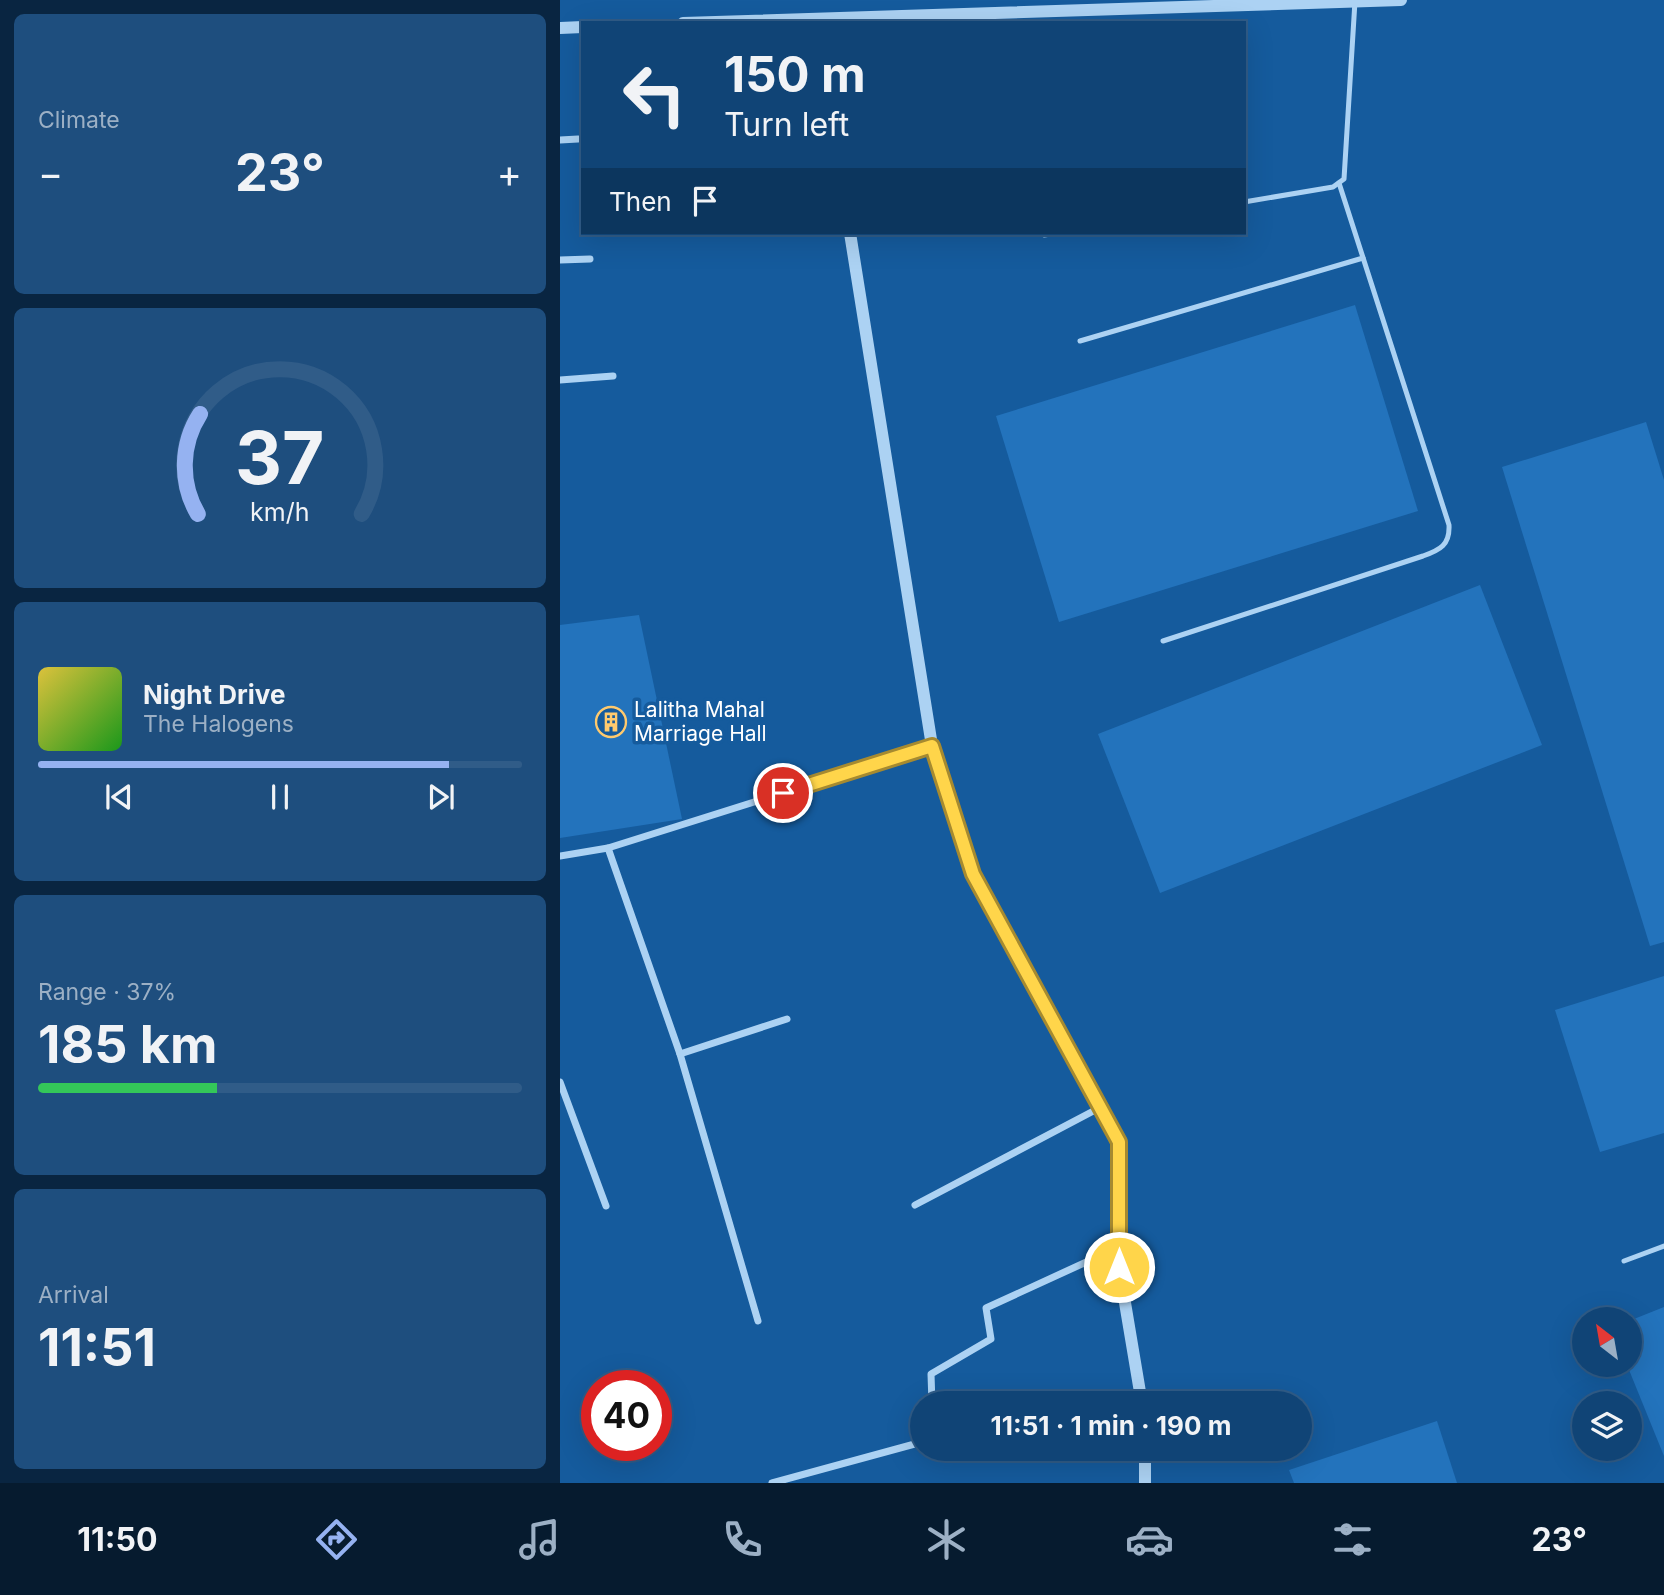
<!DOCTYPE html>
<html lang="en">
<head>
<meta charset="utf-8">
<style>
	:root { --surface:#104476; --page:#1e4e7e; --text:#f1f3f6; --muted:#9cb0c5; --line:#305c88; --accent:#95b2f1 }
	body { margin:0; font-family:Inter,sans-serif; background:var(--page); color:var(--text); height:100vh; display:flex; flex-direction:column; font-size:26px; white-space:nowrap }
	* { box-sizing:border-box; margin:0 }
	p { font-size:23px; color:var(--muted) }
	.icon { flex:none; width:38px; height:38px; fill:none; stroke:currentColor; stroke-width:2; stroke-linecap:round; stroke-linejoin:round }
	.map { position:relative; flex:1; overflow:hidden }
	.side { display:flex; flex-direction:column; gap:14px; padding:14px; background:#092541; width:560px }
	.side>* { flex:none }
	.hud { position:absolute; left:21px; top:21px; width:665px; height:214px; border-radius:0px; box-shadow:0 7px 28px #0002,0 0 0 2px var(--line); background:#104476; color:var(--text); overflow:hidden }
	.needle { width:46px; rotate:329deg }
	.fabs { position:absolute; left:1012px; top:1307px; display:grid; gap:14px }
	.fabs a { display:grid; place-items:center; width:70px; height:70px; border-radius:50%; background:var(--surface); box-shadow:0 7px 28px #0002,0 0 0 2px var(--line); font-size:35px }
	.speed { position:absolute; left:21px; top:1370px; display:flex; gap:14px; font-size:35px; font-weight:700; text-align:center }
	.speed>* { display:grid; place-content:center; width:91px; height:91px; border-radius:50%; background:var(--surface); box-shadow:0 7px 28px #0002,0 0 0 2px var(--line); line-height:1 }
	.speed .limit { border:10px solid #d22; background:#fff; color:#111 }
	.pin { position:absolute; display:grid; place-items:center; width:60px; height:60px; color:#fff; margin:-30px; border:4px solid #fff; border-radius:50%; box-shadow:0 2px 7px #0007 }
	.me { position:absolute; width:77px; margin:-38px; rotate:0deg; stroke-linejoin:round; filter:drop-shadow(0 0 5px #0008) }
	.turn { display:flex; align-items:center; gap:24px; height:147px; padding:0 28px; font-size:32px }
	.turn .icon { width:91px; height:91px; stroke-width:2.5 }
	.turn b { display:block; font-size:49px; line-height:60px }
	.then { display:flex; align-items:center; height:66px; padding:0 28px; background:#0003; gap:14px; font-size:26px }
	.big { font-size:52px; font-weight:700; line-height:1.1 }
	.side .card { flex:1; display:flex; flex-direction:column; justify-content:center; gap:10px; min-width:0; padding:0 24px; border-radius:10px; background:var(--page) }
	.side .dial { align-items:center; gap:0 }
	.dial svg { height:182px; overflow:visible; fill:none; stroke:var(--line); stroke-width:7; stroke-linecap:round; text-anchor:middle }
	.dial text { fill:var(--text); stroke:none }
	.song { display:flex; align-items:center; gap:21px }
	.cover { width:84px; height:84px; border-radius:10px; background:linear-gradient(135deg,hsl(50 70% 55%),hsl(120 70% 35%)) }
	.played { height:7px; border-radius:4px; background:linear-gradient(90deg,var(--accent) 85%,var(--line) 85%) }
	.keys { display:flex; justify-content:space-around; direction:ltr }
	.heat { display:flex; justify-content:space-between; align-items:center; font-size:38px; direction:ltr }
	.charge { height:10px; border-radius:5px; background:linear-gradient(90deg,#34c759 37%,var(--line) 0) }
	.trip { position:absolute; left:350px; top:1391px; width:402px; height:70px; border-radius:35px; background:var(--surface); box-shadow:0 7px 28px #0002,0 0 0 2px var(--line); font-weight:700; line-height:70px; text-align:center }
	.dock { display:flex; height:112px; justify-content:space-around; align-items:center; background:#061b2f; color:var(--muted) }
	.dock .icon { width:49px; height:49px }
	.dock .on { color:var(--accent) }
	.dock b { font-size:32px; color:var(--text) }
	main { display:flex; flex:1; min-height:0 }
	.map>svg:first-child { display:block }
	.building { fill:#2373bc }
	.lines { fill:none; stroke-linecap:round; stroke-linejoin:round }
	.service { stroke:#acd2f3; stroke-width:5 }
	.minor { stroke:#acd2f3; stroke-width:7 }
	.tertiary { stroke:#acd2f3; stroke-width:12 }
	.route-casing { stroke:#a68a30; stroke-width:18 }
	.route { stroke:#ffd54a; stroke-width:12 }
	.labels { text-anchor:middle; stroke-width:7; stroke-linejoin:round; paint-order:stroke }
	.poi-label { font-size:21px; fill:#fff; stroke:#155b9d; text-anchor:start }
</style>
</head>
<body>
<main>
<section class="side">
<div class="card"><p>Climate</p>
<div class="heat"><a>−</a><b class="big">23°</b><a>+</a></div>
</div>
<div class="card dial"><svg viewBox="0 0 100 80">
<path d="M14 69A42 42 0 1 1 86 69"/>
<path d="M14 69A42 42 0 0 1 15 25" stroke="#95b2f1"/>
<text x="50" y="56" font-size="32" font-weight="700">37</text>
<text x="50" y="72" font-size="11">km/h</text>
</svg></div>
<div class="card">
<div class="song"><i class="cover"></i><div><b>Night Drive</b><p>The Halogens</p></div></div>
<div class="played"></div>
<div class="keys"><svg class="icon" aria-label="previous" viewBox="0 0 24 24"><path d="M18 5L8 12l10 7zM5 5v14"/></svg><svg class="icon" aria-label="pause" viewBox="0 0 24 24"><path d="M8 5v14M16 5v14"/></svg><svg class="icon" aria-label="next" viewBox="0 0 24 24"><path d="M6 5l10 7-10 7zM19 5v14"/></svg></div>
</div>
<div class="card"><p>Range · 37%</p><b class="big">185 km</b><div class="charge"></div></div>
<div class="card"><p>Arrival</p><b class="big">11:51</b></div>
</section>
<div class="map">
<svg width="1104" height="1483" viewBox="0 0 1104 1483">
	<rect width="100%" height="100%" fill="#155b9d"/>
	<!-- building -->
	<g class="building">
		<path d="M 795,305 L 858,511 L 499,622 L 436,416 Z"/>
		<path d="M 1086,422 L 1104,480 L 1104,942 L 1090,946 L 942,467 Z"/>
		<path d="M 920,585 L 982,745 L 600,893 L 538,734 Z"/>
		<path d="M 79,615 L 122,819 L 0,838 L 0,625 Z"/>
		<path d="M 1104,976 L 1104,1133 L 1040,1152 L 995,1010 Z"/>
		<path d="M 1104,1307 L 1104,1456 L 1067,1365 L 1069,1321 Z"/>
		<path d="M 877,1421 L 897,1483 L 734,1483 L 729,1470 Z"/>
	</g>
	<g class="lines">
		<!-- service -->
		<g class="service">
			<path d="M 684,202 L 773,187 L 784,179 L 795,1"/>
			<path d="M 484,235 L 498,233"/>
			<path d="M 520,341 L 803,258"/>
			<path d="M 603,641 L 863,556 C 880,550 890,545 889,525 L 779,183"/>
			<path d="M 1064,1261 L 1104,1246"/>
		</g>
		<!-- minor -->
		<g class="minor">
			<path d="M 0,140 L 18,139"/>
			<path d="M 0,260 L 30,259"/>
			<path d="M 0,380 L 53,376"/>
			<path d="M 48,848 L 120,1054 L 198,1321"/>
			<path d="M 0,856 L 48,848 L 372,746"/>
			<path d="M 120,1054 L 227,1019"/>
			<path d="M 0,1082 L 46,1206"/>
			<path d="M 355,1205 L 541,1107"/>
			<path d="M 372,1404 L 371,1374 L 431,1339 L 426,1308 L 559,1247"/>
			<path d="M 212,1483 L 362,1442"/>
		</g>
		<!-- tertiary -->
		<g class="tertiary">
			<path d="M 123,23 L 841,0"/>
			<path d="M 0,28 L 23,27"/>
			<path d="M 290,233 L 372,746 L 413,874 L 559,1142 L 559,1267 L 582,1404"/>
			<path d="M 585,1449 L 585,1483"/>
		</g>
	</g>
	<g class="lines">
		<!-- route casing -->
		<g class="route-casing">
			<path id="route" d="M 223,793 L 372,746 L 413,874 L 559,1142 L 559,1267"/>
		</g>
		<!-- route -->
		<use href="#route" class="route"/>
	</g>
	<!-- icons -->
	<defs>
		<g id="building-ring" transform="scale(1.575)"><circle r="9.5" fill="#155b9d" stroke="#ffca6e" stroke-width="1.5"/><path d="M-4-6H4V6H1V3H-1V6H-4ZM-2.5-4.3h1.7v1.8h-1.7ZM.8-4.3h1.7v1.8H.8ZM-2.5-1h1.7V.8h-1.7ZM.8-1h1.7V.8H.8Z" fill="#ffca6e"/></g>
	</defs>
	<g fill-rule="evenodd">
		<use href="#building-ring" x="51" y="722"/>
	</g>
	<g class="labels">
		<!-- poi labels -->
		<g class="poi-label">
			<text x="74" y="717">Lalitha Mahal<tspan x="74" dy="24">Marriage Hall</tspan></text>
		</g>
	</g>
</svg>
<div class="fabs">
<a><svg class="needle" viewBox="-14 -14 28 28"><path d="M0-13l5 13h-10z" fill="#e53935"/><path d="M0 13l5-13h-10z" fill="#9cb0c5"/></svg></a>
<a><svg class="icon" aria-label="layers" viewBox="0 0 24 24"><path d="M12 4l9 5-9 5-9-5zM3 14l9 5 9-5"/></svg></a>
</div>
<div class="speed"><div class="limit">40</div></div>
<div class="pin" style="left:223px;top:793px;background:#d93025"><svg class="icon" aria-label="arrive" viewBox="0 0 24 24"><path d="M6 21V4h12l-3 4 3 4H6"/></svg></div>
<svg class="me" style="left:559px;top:1267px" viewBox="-20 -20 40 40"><circle r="17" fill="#ffd54a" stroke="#fff" stroke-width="3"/><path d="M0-11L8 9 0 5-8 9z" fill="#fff"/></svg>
<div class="trip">11:51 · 1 min · 190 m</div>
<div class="hud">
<div class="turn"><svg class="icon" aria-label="left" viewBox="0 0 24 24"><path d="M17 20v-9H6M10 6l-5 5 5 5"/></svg><div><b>150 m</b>Turn left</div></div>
<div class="then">Then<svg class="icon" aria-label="arrive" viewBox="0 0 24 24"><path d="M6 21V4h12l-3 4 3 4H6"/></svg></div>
</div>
</div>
</main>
<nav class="dock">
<b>11:50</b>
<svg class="icon on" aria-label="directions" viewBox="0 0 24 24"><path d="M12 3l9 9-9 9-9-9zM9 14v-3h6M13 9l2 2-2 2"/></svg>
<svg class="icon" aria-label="music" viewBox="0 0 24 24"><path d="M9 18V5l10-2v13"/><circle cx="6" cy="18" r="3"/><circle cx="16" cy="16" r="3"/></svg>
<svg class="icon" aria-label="phone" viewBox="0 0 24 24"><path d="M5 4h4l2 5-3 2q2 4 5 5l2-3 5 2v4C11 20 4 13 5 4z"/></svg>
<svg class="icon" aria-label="climate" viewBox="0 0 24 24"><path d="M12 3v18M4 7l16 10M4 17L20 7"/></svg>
<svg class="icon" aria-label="car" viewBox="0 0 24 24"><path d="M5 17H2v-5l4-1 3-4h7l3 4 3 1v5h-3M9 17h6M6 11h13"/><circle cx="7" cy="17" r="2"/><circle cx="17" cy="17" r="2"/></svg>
<svg class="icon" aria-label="filters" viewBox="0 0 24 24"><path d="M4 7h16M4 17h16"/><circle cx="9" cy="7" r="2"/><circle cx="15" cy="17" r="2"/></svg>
<b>23°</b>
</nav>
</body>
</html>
